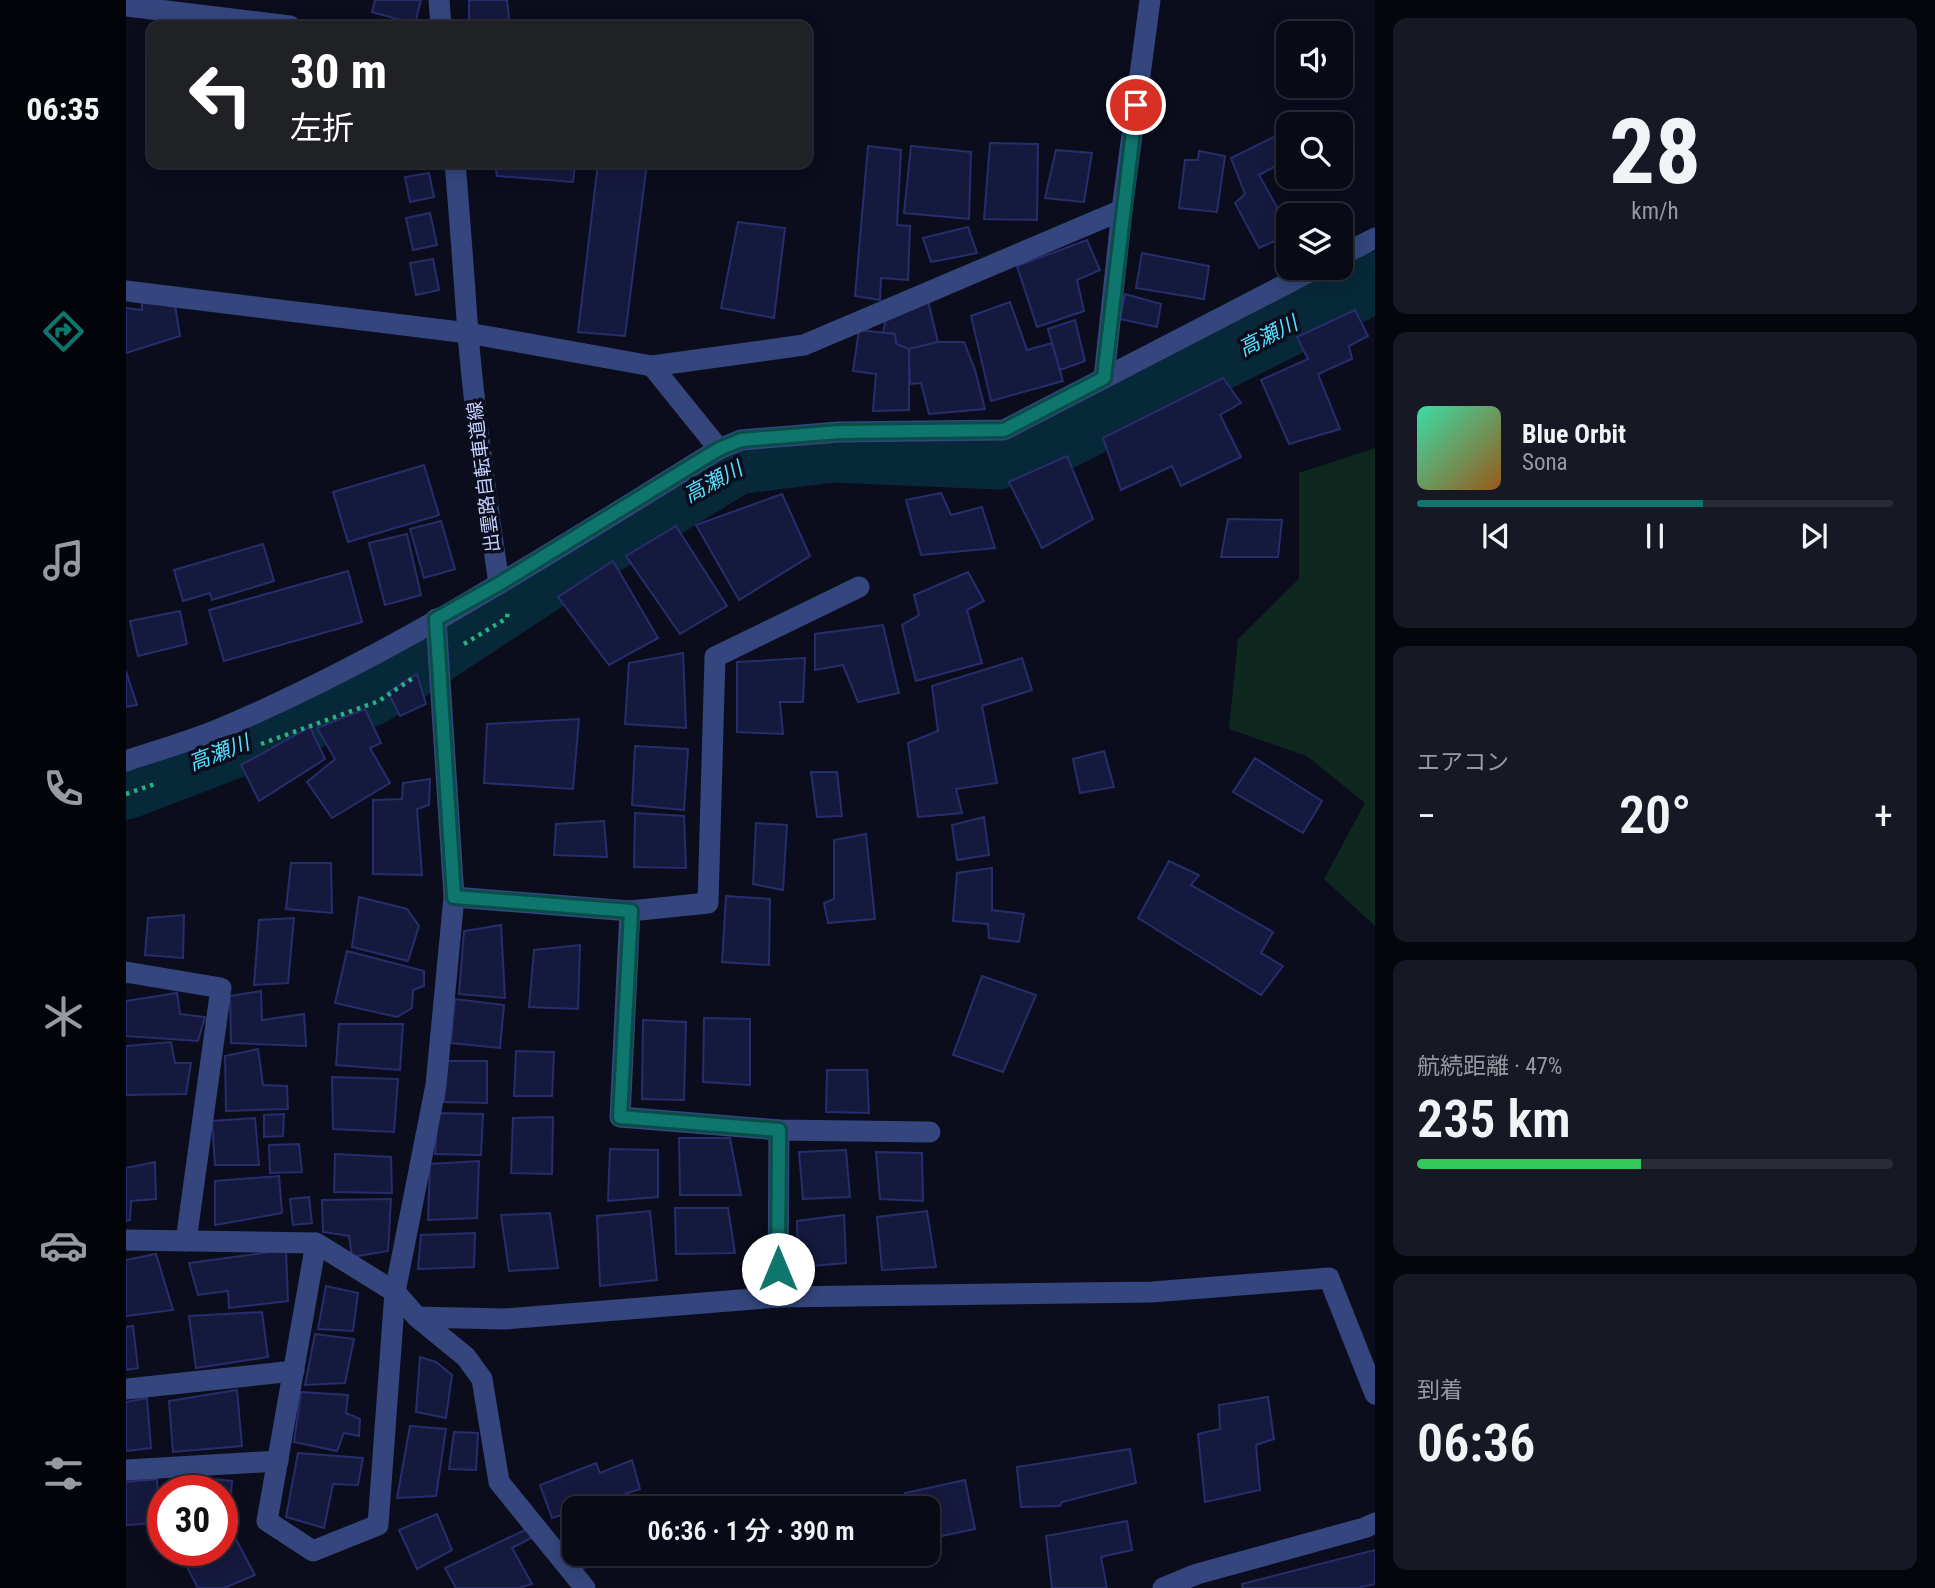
<!DOCTYPE html>
<html lang="ja">
<head>
<meta charset="utf-8">
<style>
	:root { --surface:#080a16; --page:#161823; --text:#f1f3f6; --muted:#989aa1; --line:#292b35; --accent:#0f766e }
	body { margin:0; font-family:"Roboto Condensed","Noto Sans JP",sans-serif; background:var(--page); color:var(--text); height:100vh; display:flex; flex-direction:column; font-size:26px; white-space:nowrap }
	* { box-sizing:border-box; margin:0 }
	p { font-size:23px; color:var(--muted) }
	.icon { flex:none; width:38px; height:38px; fill:none; stroke:currentColor; stroke-width:2; stroke-linecap:round; stroke-linejoin:round }
	.map { position:relative; flex:1; overflow:hidden }
	.sheet { display:flex; flex-direction:column; gap:18px; padding:18px; background:#04060c; width:560px }
	.sheet>* { flex:none }
	.banner { position:absolute; left:21px; top:21px; width:665px; height:147px; border-radius:14px; box-shadow:0 4px 18px #0003,0 0 0 2px var(--line); background:#202124; color:#fff; overflow:hidden }
	.tools { position:absolute; left:1150px; top:21px; display:grid; gap:14px }
	.tools a { display:grid; place-items:center; width:77px; height:77px; border-radius:14px; background:var(--surface); box-shadow:0 4px 18px #0003,0 0 0 2px var(--line); font-size:35px }
	.speed { position:absolute; left:21px; top:1475px; display:flex; gap:14px; font-size:35px; font-weight:700; text-align:center }
	.speed>* { display:grid; place-content:center; width:91px; height:91px; border-radius:50%; background:var(--surface); box-shadow:0 4px 18px #0003,0 0 0 2px var(--line); line-height:1 }
	.speed .limit { border:10px solid #d22; background:#fff; color:#111 }
	.pin { position:absolute; display:grid; place-items:center; width:60px; height:60px; color:#fff; margin:-30px; border:4px solid #fff; border-radius:50%; box-shadow:0 2px 7px #0007 }
	.me { position:absolute; width:77px; margin:-38px; rotate:0deg; stroke-linejoin:round; filter:drop-shadow(0 0 5px #0008) }
	.turn { display:flex; align-items:center; gap:24px; height:147px; padding:0 28px; font-size:32px }
	.turn .icon { width:91px; height:91px; stroke-width:2.5 }
	.turn b { display:block; font-size:49px; line-height:60px }
	.big { font-size:52px; font-weight:600; line-height:1.1 }
	.sheet .tile { flex:1; display:flex; flex-direction:column; justify-content:center; gap:10px; min-width:0; padding:0 24px; border-radius:14px; background:var(--page) }
	.sheet .dial { align-items:center; gap:0 }
	.dial b { font-size:91px; line-height:1 }
	.song { display:flex; align-items:center; gap:21px }
	.cover { width:84px; height:84px; border-radius:10px; background:linear-gradient(135deg,hsl(160 70% 55%),hsl(30 70% 35%)) }
	.played { height:7px; border-radius:4px; background:linear-gradient(90deg,var(--accent) 60%,var(--line) 60%) }
	.keys { display:flex; justify-content:space-around; direction:ltr }
	.heat { display:flex; justify-content:space-between; align-items:center; font-size:38px; direction:ltr }
	.charge { height:10px; border-radius:5px; background:linear-gradient(90deg,#34c759 47%,var(--line) 0) }
	.trip { position:absolute; left:436px; top:1496px; width:378px; height:70px; border-radius:14px; background:var(--surface); box-shadow:0 4px 18px #0003,0 0 0 2px var(--line); font-weight:600; line-height:70px; text-align:center }
	main { display:flex; flex:1; min-height:0 }
	.tab-bar { display:flex; flex-direction:column; width:126px; justify-content:space-around; align-items:center; background:#030409; color:var(--muted) }
	.tab-bar .icon { width:49px; height:49px }
	.tab-bar .selected { color:var(--accent) }
	.tab-bar b { font-size:32px; color:var(--text) }
	.map>svg:first-child { display:block }
	.green { fill:#0e271f }
	.lines { fill:none; stroke-linecap:round; stroke-linejoin:round }
	.river { stroke:#072839; stroke-width:61 }
	.building { fill:#16193e; stroke:#272d6b; stroke-width:2 }
	.path { stroke:#29b182; stroke-width:4.5; stroke-dasharray:3.5 5; stroke-linecap:butt }
	.minor { stroke:#34467d; stroke-width:21 }
	.route-casing { stroke:#0a4d48; stroke-width:18 }
	.route { stroke:#0f766e; stroke-width:12 }
	.labels { text-anchor:middle; stroke-width:7; stroke-linejoin:round; paint-order:stroke }
	.street-label { font-size:19px; fill:#c6d0ff; stroke:#0b0d1d }
	.water-label { font-size:21px; font-style:italic; fill:#54e0ff; stroke:#0b0d1d }
</style>
</head>
<body>
<main>
<nav class="tab-bar">
<b>06:35</b>
<svg class="icon selected" aria-label="directions" viewBox="0 0 24 24"><path d="M12 3l9 9-9 9-9-9zM9 14v-3h6M13 9l2 2-2 2"/></svg>
<svg class="icon" aria-label="music" viewBox="0 0 24 24"><path d="M9 18V5l10-2v13"/><circle cx="6" cy="18" r="3"/><circle cx="16" cy="16" r="3"/></svg>
<svg class="icon" aria-label="phone" viewBox="0 0 24 24"><path d="M5 4h4l2 5-3 2q2 4 5 5l2-3 5 2v4C11 20 4 13 5 4z"/></svg>
<svg class="icon" aria-label="climate" viewBox="0 0 24 24"><path d="M12 3v18M4 7l16 10M4 17L20 7"/></svg>
<svg class="icon" aria-label="car" viewBox="0 0 24 24"><path d="M5 17H2v-5l4-1 3-4h7l3 4 3 1v5h-3M9 17h6M6 11h13"/><circle cx="7" cy="17" r="2"/><circle cx="17" cy="17" r="2"/></svg>
<svg class="icon" aria-label="filters" viewBox="0 0 24 24"><path d="M4 7h16M4 17h16"/><circle cx="9" cy="7" r="2"/><circle cx="15" cy="17" r="2"/></svg>
</nav>
<div class="map">
<svg width="1249" height="1588" viewBox="0 0 1249 1588">
	<rect width="100%" height="100%" fill="#0b0d1d"/>
	<!-- green -->
	<path class="green" d="M 1249,448 L 1249,926 L 1198,879 L 1239,803 L 1181,756 L 1103,729 L 1112,639 L 1173,579 L 1173,473 Z"/>
	<g class="lines">
		<!-- river -->
		<path class="river" d="M 0,789 L 246,695 L 432,573 L 611,464 L 707,452 L 872,459 L 921,447 L 1249,282"/>
	</g>
	<!-- building -->
	<g class="building">
		<path d="M 249,0 L 295,0 L 289,24 L 246,12 Z"/>
		<path d="M 343,0 L 381,0 L 384,26 L 343,26 Z"/>
		<path d="M 1152,135 L 1159,161 L 1133,175 L 1162,227 L 1162,235 L 1133,248 L 1109,203 L 1119,194 L 1105,158 Z"/>
		<path d="M 864,143 L 912,144 L 911,220 L 858,219 Z"/>
		<path d="M 742,146 L 775,150 L 771,225 L 784,226 L 782,280 L 755,278 L 754,300 L 729,296 Z"/>
		<path d="M 785,146 L 845,152 L 843,219 L 778,213 Z"/>
		<path d="M 930,150 L 966,153 L 958,202 L 919,198 Z"/>
		<path d="M 1073,151 L 1099,156 L 1091,212 L 1053,208 L 1059,160 L 1072,160 Z"/>
		<path d="M 369,163 L 449,163 L 447,182 L 371,176 Z"/>
		<path d="M 472,163 L 521,163 L 499,336 L 452,332 Z"/>
		<path d="M 303,173 L 308,197 L 284,202 L 279,177 Z"/>
		<path d="M 304,213 L 311,245 L 287,250 L 280,218 Z"/>
		<path d="M 612,222 L 659,228 L 648,318 L 595,308 Z"/>
		<path d="M 842,227 L 851,253 L 805,262 L 797,238 Z"/>
		<path d="M 961,240 L 974,270 L 951,280 L 958,311 L 911,327 L 891,266 Z"/>
		<path d="M 1016,253 L 1083,266 L 1078,299 L 1010,288 Z"/>
		<path d="M 307,259 L 313,290 L 290,295 L 284,263 Z"/>
		<path d="M 999,294 L 1035,304 L 1031,327 L 994,319 Z"/>
		<path d="M 16,301 L 49,305 L 54,336 L 0,353 L 0,308 L 16,310 Z"/>
		<path d="M 802,301 L 812,342 L 783,349 L 770,344 L 769,334 L 757,333 L 760,318 Z"/>
		<path d="M 884,302 L 901,350 L 926,343 L 937,381 L 865,401 L 845,316 Z"/>
		<path d="M 1229,310 L 1242,336 L 1223,346 L 1226,359 L 1192,374 L 1214,429 L 1163,444 L 1135,380 L 1182,359 L 1171,337 Z"/>
		<path d="M 949,320 L 959,361 L 934,370 L 922,329 Z"/>
		<path d="M 733,330 L 769,334 L 770,344 L 783,349 L 783,410 L 747,411 L 750,374 L 727,371 Z"/>
		<path d="M 812,342 L 838,342 L 849,370 L 859,409 L 803,414 L 795,383 L 784,384 L 783,349 Z"/>
		<path d="M 1097,378 L 1115,403 L 1094,415 L 1115,457 L 1055,486 L 1046,466 L 995,490 L 977,438 Z"/>
		<path d="M 941,456 L 967,519 L 916,548 L 883,482 Z"/>
		<path d="M 298,465 L 313,515 L 222,542 L 207,492 Z"/>
		<path d="M 815,493 L 825,515 L 856,507 L 869,548 L 795,555 L 780,500 Z"/>
		<path d="M 656,494 L 684,556 L 613,600 L 570,525 Z"/>
		<path d="M 1102,519 L 1156,520 L 1152,557 L 1095,557 Z"/>
		<path d="M 315,521 L 329,569 L 298,578 L 284,529 Z"/>
		<path d="M 550,526 L 601,606 L 554,634 L 500,556 Z"/>
		<path d="M 281,534 L 295,595 L 259,605 L 243,543 Z"/>
		<path d="M 137,544 L 148,581 L 86,600 L 84,593 L 57,601 L 48,570 Z"/>
		<path d="M 487,561 L 532,638 L 483,665 L 432,597 Z"/>
		<path d="M 222,571 L 236,622 L 98,661 L 83,610 Z"/>
		<path d="M 842,572 L 858,601 L 841,610 L 856,663 L 790,681 L 776,625 L 793,615 L 788,595 Z"/>
		<path d="M 54,611 L 61,644 L 12,656 L 4,621 Z"/>
		<path d="M 757,625 L 773,693 L 732,702 L 717,665 L 689,670 L 689,634 Z"/>
		<path d="M 557,653 L 560,728 L 499,724 L 503,663 Z"/>
		<path d="M 679,658 L 677,702 L 654,702 L 657,734 L 611,732 L 611,662 Z"/>
		<path d="M 896,658 L 906,690 L 856,706 L 871,783 L 830,789 L 836,813 L 792,817 L 782,743 L 812,731 L 806,686 Z"/>
		<path d="M 0,671 L 11,705 L 0,707 Z"/>
		<path d="M 291,674 L 300,704 L 274,716 L 262,692 Z"/>
		<path d="M 239,709 L 255,743 L 244,748 L 264,783 L 206,818 L 181,782 L 209,759 L 191,728 Z"/>
		<path d="M 453,719 L 447,789 L 358,783 L 361,724 Z"/>
		<path d="M 184,727 L 199,759 L 133,801 L 115,765 Z"/>
		<path d="M 509,746 L 562,749 L 558,810 L 506,805 Z"/>
		<path d="M 978,751 L 988,787 L 954,793 L 947,759 Z"/>
		<path d="M 1129,758 L 1196,801 L 1177,833 L 1107,792 Z"/>
		<path d="M 685,772 L 711,772 L 716,816 L 691,817 Z"/>
		<path d="M 304,779 L 303,805 L 291,809 L 296,875 L 247,874 L 247,800 L 276,799 L 277,783 Z"/>
		<path d="M 509,813 L 558,816 L 560,868 L 508,867 Z"/>
		<path d="M 858,817 L 863,855 L 831,860 L 826,825 Z"/>
		<path d="M 478,821 L 481,857 L 428,855 L 430,824 Z"/>
		<path d="M 630,823 L 661,825 L 657,890 L 627,884 Z"/>
		<path d="M 740,834 L 749,919 L 702,923 L 698,903 L 708,899 L 708,840 Z"/>
		<path d="M 1043,861 L 1073,875 L 1065,885 L 1147,932 L 1135,953 L 1157,966 L 1135,995 L 1012,918 Z"/>
		<path d="M 165,863 L 205,863 L 206,913 L 160,909 Z"/>
		<path d="M 866,868 L 866,910 L 898,914 L 893,942 L 863,938 L 862,924 L 827,921 L 831,873 Z"/>
		<path d="M 600,896 L 644,899 L 643,965 L 596,962 Z"/>
		<path d="M 233,897 L 281,909 L 293,926 L 282,961 L 226,947 Z"/>
		<path d="M 58,915 L 57,958 L 19,955 L 22,918 Z"/>
		<path d="M 168,918 L 162,983 L 128,985 L 133,920 Z"/>
		<path d="M 375,925 L 379,998 L 333,994 L 338,931 Z"/>
		<path d="M 454,945 L 452,1009 L 403,1007 L 408,950 Z"/>
		<path d="M 221,951 L 298,971 L 298,986 L 287,990 L 286,1008 L 271,1017 L 209,1003 Z"/>
		<path d="M 856,976 L 910,995 L 877,1072 L 827,1055 Z"/>
		<path d="M 135,991 L 136,1020 L 178,1014 L 180,1046 L 105,1043 L 104,996 Z"/>
		<path d="M 51,993 L 54,1014 L 79,1017 L 72,1041 L 0,1036 L 0,1001 Z"/>
		<path d="M 329,999 L 378,1005 L 374,1048 L 325,1043 Z"/>
		<path d="M 578,1018 L 624,1019 L 624,1085 L 577,1082 Z"/>
		<path d="M 517,1020 L 560,1022 L 558,1100 L 516,1099 Z"/>
		<path d="M 213,1024 L 277,1024 L 274,1070 L 210,1065 Z"/>
		<path d="M 45,1042 L 49,1063 L 65,1063 L 60,1094 L 0,1095 L 0,1046 Z"/>
		<path d="M 132,1049 L 137,1085 L 161,1086 L 162,1109 L 100,1111 L 99,1056 Z"/>
		<path d="M 390,1051 L 428,1052 L 426,1096 L 388,1096 Z"/>
		<path d="M 320,1061 L 361,1061 L 361,1103 L 318,1102 Z"/>
		<path d="M 701,1070 L 741,1070 L 743,1113 L 700,1112 Z"/>
		<path d="M 206,1077 L 272,1079 L 268,1132 L 207,1129 Z"/>
		<path d="M 312,1113 L 357,1114 L 355,1155 L 309,1154 Z"/>
		<path d="M 158,1114 L 157,1136 L 138,1137 L 138,1115 Z"/>
		<path d="M 427,1117 L 426,1174 L 385,1173 L 387,1118 Z"/>
		<path d="M 129,1118 L 133,1165 L 89,1165 L 86,1121 Z"/>
		<path d="M 553,1138 L 604,1138 L 615,1195 L 554,1195 Z"/>
		<path d="M 173,1144 L 176,1172 L 144,1173 L 143,1145 Z"/>
		<path d="M 484,1149 L 532,1150 L 532,1197 L 482,1201 Z"/>
		<path d="M 720,1150 L 724,1197 L 677,1199 L 673,1152 Z"/>
		<path d="M 750,1152 L 796,1153 L 797,1201 L 754,1199 Z"/>
		<path d="M 209,1154 L 265,1157 L 266,1193 L 208,1192 Z"/>
		<path d="M 353,1161 L 351,1218 L 302,1220 L 304,1164 Z"/>
		<path d="M 29,1162 L 30,1199 L 5,1201 L 4,1220 L 0,1221 L 0,1168 Z"/>
		<path d="M 153,1176 L 156,1213 L 89,1225 L 89,1181 Z"/>
		<path d="M 183,1197 L 186,1223 L 167,1225 L 164,1199 Z"/>
		<path d="M 265,1199 L 262,1251 L 226,1257 L 223,1236 L 197,1232 L 196,1200 Z"/>
		<path d="M 549,1208 L 602,1208 L 609,1253 L 550,1254 Z"/>
		<path d="M 524,1211 L 531,1280 L 474,1286 L 471,1216 Z"/>
		<path d="M 801,1211 L 810,1267 L 756,1270 L 751,1217 Z"/>
		<path d="M 424,1213 L 432,1268 L 383,1271 L 375,1215 Z"/>
		<path d="M 718,1215 L 720,1263 L 672,1267 L 671,1221 Z"/>
		<path d="M 349,1233 L 348,1267 L 292,1269 L 295,1235 Z"/>
		<path d="M 160,1250 L 162,1301 L 103,1308 L 102,1291 L 72,1295 L 63,1263 Z"/>
		<path d="M 30,1254 L 47,1310 L 0,1316 L 0,1260 Z"/>
		<path d="M 200,1286 L 232,1293 L 227,1331 L 192,1329 Z"/>
		<path d="M 136,1312 L 142,1357 L 70,1368 L 63,1316 Z"/>
		<path d="M 7,1326 L 12,1368 L 0,1370 L 0,1327 Z"/>
		<path d="M 189,1334 L 228,1339 L 219,1383 L 179,1385 Z"/>
		<path d="M 294,1357 L 310,1362 L 326,1375 L 320,1418 L 290,1412 Z"/>
		<path d="M 111,1390 L 116,1446 L 47,1452 L 43,1401 Z"/>
		<path d="M 175,1392 L 222,1395 L 220,1413 L 234,1419 L 233,1436 L 218,1433 L 211,1451 L 168,1442 Z"/>
		<path d="M 1142,1397 L 1148,1439 L 1130,1445 L 1134,1490 L 1079,1502 L 1072,1434 L 1094,1429 L 1093,1405 Z"/>
		<path d="M 21,1398 L 25,1448 L 0,1451 L 0,1402 Z"/>
		<path d="M 284,1426 L 320,1429 L 310,1496 L 271,1498 Z"/>
		<path d="M 328,1432 L 352,1433 L 350,1470 L 323,1469 Z"/>
		<path d="M 1004,1449 L 1010,1483 L 936,1502 L 934,1506 L 895,1507 L 891,1467 Z"/>
		<path d="M 172,1453 L 237,1458 L 232,1485 L 207,1484 L 198,1528 L 160,1517 Z"/>
		<path d="M 506,1460 L 514,1489 L 455,1508 L 448,1508 L 448,1511 L 426,1518 L 414,1485 L 470,1463 L 474,1473 Z"/>
		<path d="M 67,1477 L 106,1481 L 103,1523 L 96,1522 L 96,1491 L 64,1491 Z"/>
		<path d="M 31,1479 L 34,1523 L 0,1525 L 0,1482 Z"/>
		<path d="M 839,1480 L 849,1529 L 802,1539 L 802,1508 L 782,1508 L 779,1493 Z"/>
		<path d="M 516,1496 L 519,1508 L 478,1508 Z"/>
		<path d="M 311,1514 L 326,1550 L 291,1569 L 273,1530 Z"/>
		<path d="M 448,1518 L 448,1550 L 437,1522 Z"/>
		<path d="M 1001,1521 L 1006,1550 L 975,1557 L 981,1588 L 926,1588 L 920,1536 Z"/>
		<path d="M 403,1528 L 407,1537 L 386,1548 L 406,1584 L 392,1588 L 330,1588 L 319,1568 Z"/>
		<path d="M 105,1530 L 129,1575 L 98,1588 L 72,1588 L 53,1552 L 96,1550 L 96,1534 Z"/>
		<path d="M 1249,1550 L 1249,1584 L 1231,1588 L 1117,1588 L 1116,1584 Z"/>
		<path d="M 449,1554 L 495,1554 L 455,1569 Z"/>
	</g>
	<g class="lines">
		<!-- path -->
		<g class="path">
			<path d="M 338,644 L 381,618 L 382,611"/>
			<path d="M 135,744 L 253,701 L 287,678"/>
			<path d="M 0,794 L 29,784"/>
		</g>
		<!-- minor -->
		<g class="minor">
			<path d="M 313,0 L 315,26"/>
			<path d="M 0,6 L 164,26"/>
			<path d="M 329,163 C 334,220 338,277 342,334 C 349,417 361,501 373,584"/>
			<path d="M 1214,256 L 1249,238"/>
			<path d="M 0,291 L 342,333 L 526,366 L 678,345 L 996,210"/>
			<path d="M 526,366 L 593,449"/>
			<path d="M 978,378 L 996,210 L 1024,0"/>
			<path d="M 0,761 C 30,751 61,742 91,730 C 268,656 430,549 593,449 L 615,440 L 713,432 L 878,430 L 1191,268"/>
			<path d="M 328,897 L 504,911 L 582,903 L 589,657 L 733,587"/>
			<path d="M 504,911 L 494,1117 L 653,1130 L 804,1132"/>
			<path d="M 0,972 L 95,988 L 60,1241"/>
			<path d="M 0,1240 L 190,1243 L 269,1292 L 291,1317 L 340,1357 L 356,1379 L 373,1482 L 459,1588"/>
			<path d="M 190,1243 L 141,1521 L 187,1551 L 252,1525 L 269,1292 L 310,1085 L 328,897 L 310,619"/>
			<path d="M 652,1297 L 653,1130"/>
			<path d="M 291,1317 L 378,1319 L 652,1297 L 1026,1292 L 1203,1278 L 1249,1394"/>
			<path d="M 0,1389 L 168,1371"/>
			<path d="M 0,1470 L 152,1461"/>
			<path d="M 1037,1588 L 1071,1574 L 1238,1528 L 1249,1523"/>
		</g>
	</g>
	<g class="lines">
		<!-- route casing -->
		<g class="route-casing">
			<path id="route" d="M 652,1269 L 653,1130 L 494,1117 L 505,911 L 328,897 L 310,619 L 373,584 L 593,449 L 615,440 L 713,432 L 878,430 L 978,378 L 1010,105"/>
		</g>
		<!-- route -->
		<use href="#route" class="route"/>
	</g>
	<g class="labels">
		<!-- street labels -->
		<g class="street-label">
			<text transform="translate(357 477) rotate(-97)" y="7">出雲路自転車道線</text>
		</g>
		<!-- water labels -->
		<g class="water-label">
			<text transform="translate(1142 336) rotate(-27)" y="7">高瀬川</text>
			<text transform="translate(587 482) rotate(-28)" y="7">高瀬川</text>
			<text transform="translate(93 753) rotate(-21)" y="7">高瀬川</text>
		</g>
	</g>
</svg>
<div class="tools">
<a><svg class="icon" aria-label="sound" viewBox="0 0 24 24"><path d="M4 9h4l5-4v14l-5-4H4zM17 9q2 3 0 6"/></svg></a>
<a><svg class="icon" aria-label="search" viewBox="0 0 24 24"><circle cx="10" cy="10" r="6"/><path d="M15 15l6 6"/></svg></a>
<a><svg class="icon" aria-label="layers" viewBox="0 0 24 24"><path d="M12 4l9 5-9 5-9-5zM3 14l9 5 9-5"/></svg></a>
</div>
<div class="speed"><div class="limit">30</div></div>
<div class="pin" style="left:1010px;top:105px;background:#d93025"><svg class="icon" aria-label="arrive" viewBox="0 0 24 24"><path d="M6 21V4h12l-3 4 3 4H6"/></svg></div>
<svg class="me" style="left:652px;top:1269px" viewBox="-20 -20 40 40"><circle r="19" fill="#fff"/><path d="M0-13L10 11 0 6-10 11z" fill="#0f766e"/></svg>
<div class="trip">06:36 · 1 分 · 390 m</div>
<div class="banner">
<div class="turn"><svg class="icon" aria-label="left" viewBox="0 0 24 24"><path d="M17 20v-9H6M10 6l-5 5 5 5"/></svg><div><b>30 m</b>左折</div></div>
</div>
</div>
<section class="sheet">
<div class="tile dial"><b>28</b><p>km/h</p></div>
<div class="tile">
<div class="song"><i class="cover"></i><div><b>Blue Orbit</b><p>Sona</p></div></div>
<div class="played"></div>
<div class="keys"><svg class="icon" aria-label="previous" viewBox="0 0 24 24"><path d="M18 5L8 12l10 7zM5 5v14"/></svg><svg class="icon" aria-label="pause" viewBox="0 0 24 24"><path d="M8 5v14M16 5v14"/></svg><svg class="icon" aria-label="next" viewBox="0 0 24 24"><path d="M6 5l10 7-10 7zM19 5v14"/></svg></div>
</div>
<div class="tile"><p>エアコン</p>
<div class="heat"><a>−</a><b class="big">20°</b><a>+</a></div>
</div>
<div class="tile"><p>航続距離 · 47%</p><b class="big">235 km</b><div class="charge"></div></div>
<div class="tile"><p>到着</p><b class="big">06:36</b></div>
</section>
</main>
</body>
</html>
